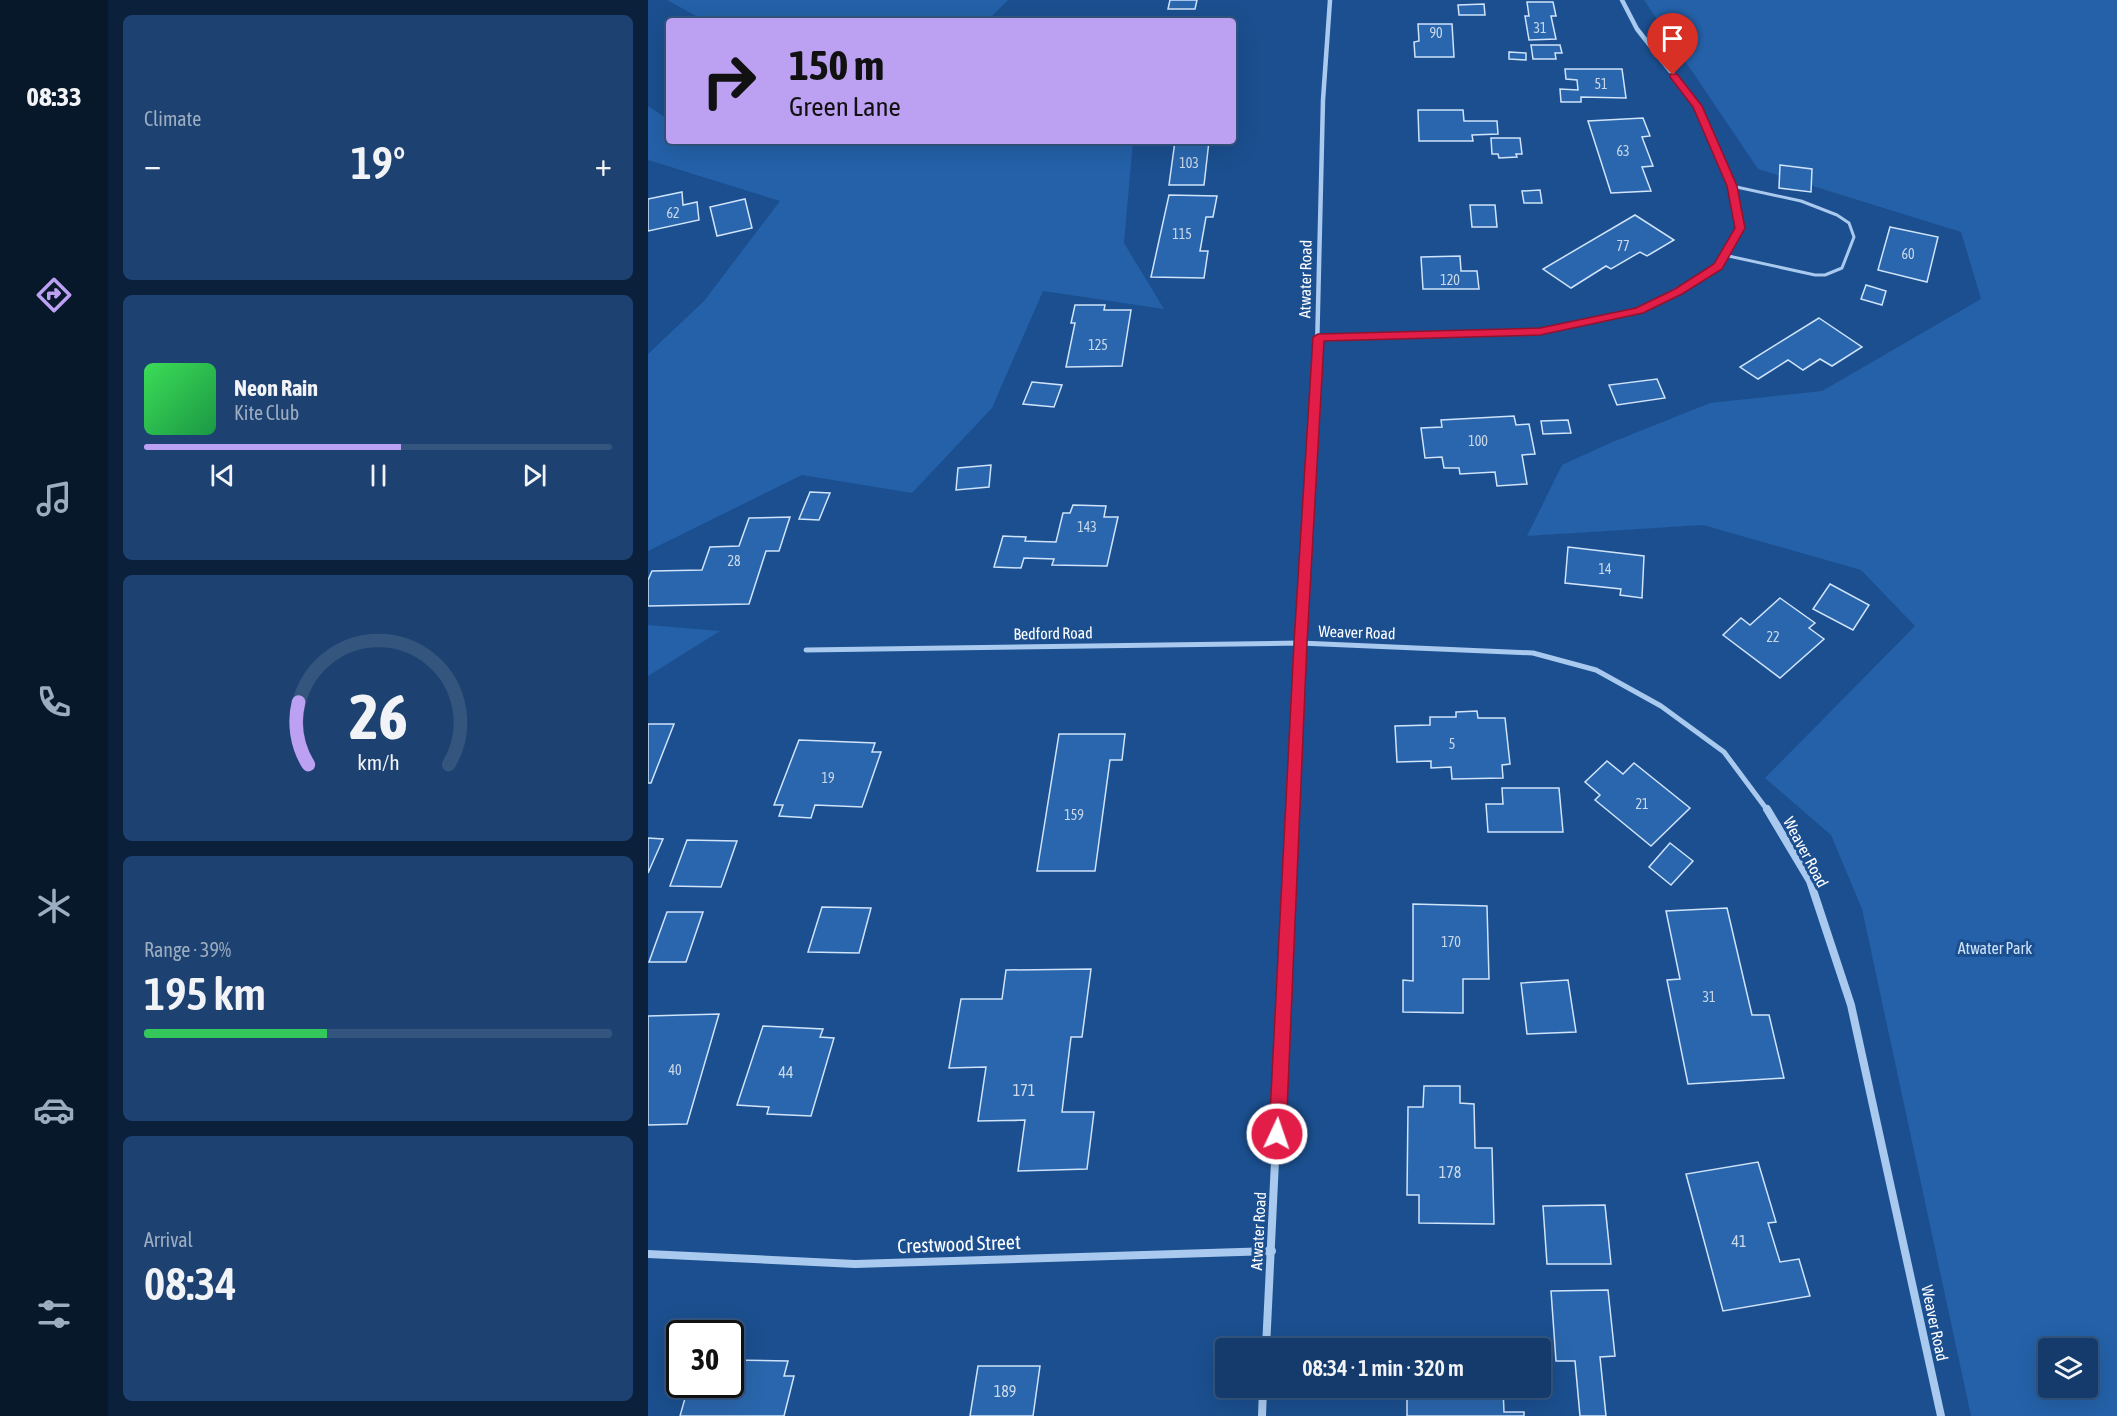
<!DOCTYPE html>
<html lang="en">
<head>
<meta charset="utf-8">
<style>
	:root { --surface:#143b6b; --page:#1d4271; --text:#f1f3f6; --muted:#9dadc1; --line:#33557e; --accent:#bca0f2 }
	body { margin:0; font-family:"Asap Condensed",sans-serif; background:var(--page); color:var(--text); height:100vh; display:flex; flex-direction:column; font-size:22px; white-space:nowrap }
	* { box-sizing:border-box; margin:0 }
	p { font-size:20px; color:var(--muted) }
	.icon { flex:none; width:33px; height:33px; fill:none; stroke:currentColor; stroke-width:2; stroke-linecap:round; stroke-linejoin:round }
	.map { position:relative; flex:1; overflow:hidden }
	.sheet { display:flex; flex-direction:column; gap:15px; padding:15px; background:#0b203b; width:540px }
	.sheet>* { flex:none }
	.banner { position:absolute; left:18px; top:18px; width:570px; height:126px; border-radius:6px; box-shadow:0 6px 24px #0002,0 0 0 2px var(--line); background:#bca0f2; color:#111; overflow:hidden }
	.fabs { position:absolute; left:1390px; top:1338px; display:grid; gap:12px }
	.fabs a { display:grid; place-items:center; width:60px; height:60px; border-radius:6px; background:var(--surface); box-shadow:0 6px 24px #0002,0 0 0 2px var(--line); font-size:30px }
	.speed { position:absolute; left:18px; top:1320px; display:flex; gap:12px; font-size:30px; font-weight:700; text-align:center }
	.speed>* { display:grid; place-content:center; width:78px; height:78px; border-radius:50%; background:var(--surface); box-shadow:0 6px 24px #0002,0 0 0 2px var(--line); line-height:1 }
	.speed .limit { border:3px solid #111; border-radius:9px; background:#fff; color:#111 }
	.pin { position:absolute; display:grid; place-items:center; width:51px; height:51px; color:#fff; margin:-62px -26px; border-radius:50% 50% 50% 0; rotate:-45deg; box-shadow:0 0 6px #0007 }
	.pin .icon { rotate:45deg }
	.me { position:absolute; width:66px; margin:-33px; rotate:3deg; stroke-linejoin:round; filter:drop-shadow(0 0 4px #0008) }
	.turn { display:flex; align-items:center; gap:21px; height:126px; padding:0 24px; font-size:27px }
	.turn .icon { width:78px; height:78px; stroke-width:2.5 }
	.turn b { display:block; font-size:42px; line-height:51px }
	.big { font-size:45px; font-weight:600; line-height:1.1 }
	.sheet .tile { flex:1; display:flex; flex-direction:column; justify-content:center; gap:9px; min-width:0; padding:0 21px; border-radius:9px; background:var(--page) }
	.sheet .dial { align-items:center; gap:0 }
	.dial svg { height:156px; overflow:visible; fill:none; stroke:var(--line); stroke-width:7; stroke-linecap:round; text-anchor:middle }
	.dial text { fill:var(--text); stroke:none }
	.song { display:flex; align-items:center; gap:18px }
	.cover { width:72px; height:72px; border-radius:9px; background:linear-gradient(135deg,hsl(130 70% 55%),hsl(140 70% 35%)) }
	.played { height:6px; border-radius:3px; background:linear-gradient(90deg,var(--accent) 55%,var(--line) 55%) }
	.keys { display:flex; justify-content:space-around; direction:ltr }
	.heat { display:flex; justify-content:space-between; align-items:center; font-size:33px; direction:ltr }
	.charge { height:9px; border-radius:4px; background:linear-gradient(90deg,#34c759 39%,var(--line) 0) }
	.trip { position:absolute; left:567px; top:1338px; width:336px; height:60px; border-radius:6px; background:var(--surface); box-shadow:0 6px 24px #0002,0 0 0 2px var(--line); font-weight:600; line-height:60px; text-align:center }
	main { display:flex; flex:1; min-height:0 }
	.tab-bar { display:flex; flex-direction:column; width:108px; justify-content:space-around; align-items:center; background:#08182b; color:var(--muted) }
	.tab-bar .icon { width:42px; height:42px }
	.tab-bar .selected { color:var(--accent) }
	.tab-bar b { font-size:27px; color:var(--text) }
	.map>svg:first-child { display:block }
	.green { fill:#2461a8; fill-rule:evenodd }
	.building { fill:#2a66ad; stroke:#cfe3fa; stroke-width:1.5 }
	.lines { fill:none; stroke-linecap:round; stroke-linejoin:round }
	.lane { stroke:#a9c9ee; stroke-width:3 }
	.street-far2 { stroke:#a9c9ee; stroke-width:4.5 }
	.street-far1 { stroke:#a9c9ee; stroke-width:5 }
	.street { stroke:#a9c9ee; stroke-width:8 }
	.route { fill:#e11d48; stroke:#92132f; stroke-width:1.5 }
	.labels { text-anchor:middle; stroke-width:6; stroke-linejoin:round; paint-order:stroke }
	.number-label { font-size:14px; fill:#cad9ea }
	.street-label { font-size:16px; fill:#fff; stroke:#1b4f8f }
	.park-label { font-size:16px; fill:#cfe3fa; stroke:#1b4f8f }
	.near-number-label { font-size:16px; fill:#cad9ea }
	.near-street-label { font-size:20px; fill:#fff; stroke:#1b4f8f }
</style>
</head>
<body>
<main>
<nav class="tab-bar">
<b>08:33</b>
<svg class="icon selected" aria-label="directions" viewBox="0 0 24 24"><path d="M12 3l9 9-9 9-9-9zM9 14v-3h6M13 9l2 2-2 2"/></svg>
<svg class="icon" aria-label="music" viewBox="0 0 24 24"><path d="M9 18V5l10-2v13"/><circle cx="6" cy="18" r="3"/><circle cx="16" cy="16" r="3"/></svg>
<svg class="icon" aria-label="phone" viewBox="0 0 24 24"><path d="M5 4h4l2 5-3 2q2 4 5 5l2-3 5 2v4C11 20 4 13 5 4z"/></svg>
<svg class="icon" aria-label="climate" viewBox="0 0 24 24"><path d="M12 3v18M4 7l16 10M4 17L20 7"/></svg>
<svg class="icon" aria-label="car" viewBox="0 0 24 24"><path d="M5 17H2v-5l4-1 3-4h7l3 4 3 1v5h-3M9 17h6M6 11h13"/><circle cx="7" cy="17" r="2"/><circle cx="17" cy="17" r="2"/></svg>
<svg class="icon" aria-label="filters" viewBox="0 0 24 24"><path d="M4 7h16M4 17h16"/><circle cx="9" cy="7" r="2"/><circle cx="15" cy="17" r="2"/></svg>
</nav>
<section class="sheet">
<div class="tile"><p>Climate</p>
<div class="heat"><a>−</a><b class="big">19°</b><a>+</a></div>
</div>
<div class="tile">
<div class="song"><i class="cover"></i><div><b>Neon Rain</b><p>Kite Club</p></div></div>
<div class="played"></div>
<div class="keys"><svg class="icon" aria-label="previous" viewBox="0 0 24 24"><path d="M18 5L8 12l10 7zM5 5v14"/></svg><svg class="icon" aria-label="pause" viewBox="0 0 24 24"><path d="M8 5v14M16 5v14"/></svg><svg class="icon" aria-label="next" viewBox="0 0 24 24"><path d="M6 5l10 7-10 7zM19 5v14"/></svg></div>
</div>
<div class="tile dial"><svg viewBox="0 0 100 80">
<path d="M14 69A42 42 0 1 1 86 69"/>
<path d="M14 69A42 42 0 0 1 9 37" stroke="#bca0f2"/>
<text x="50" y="56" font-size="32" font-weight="700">26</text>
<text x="50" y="72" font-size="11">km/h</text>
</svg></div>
<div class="tile"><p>Range · 39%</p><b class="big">195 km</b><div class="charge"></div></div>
<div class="tile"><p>Arrival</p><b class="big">08:34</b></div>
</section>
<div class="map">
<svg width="1469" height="1416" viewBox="0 0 1469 1416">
	<rect width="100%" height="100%" fill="#1b4f8f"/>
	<!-- green -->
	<g class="green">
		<path d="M 19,0 L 360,0 L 339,21 L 57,21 Z"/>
		<path d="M 996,0 L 1469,0 L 1469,1416 L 1323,1416 L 1214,909 L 1183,835 L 1117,778 L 1267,626 L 1213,570 L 1055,525 L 879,536 L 914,465 L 962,443 L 1062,403 L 1174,391 L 1333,299 L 1313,232 L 1110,169 ZM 1401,1348 L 1440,1348 L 1440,1388 L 1401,1388 Z"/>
		<path d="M 0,106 L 21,120 L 21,141 L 485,141 L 476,243 L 516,309 L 395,291 L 344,408 L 264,493 L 154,475 L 0,551 L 0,354 L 56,301 L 132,201 L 0,160 Z"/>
		<path d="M 0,625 L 72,631 L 0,676 Z"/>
	</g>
	<!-- building -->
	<g class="building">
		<path d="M 522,0 L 549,0 L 547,9 L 520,9 Z"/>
		<path d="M 879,2 L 905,2 L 908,16 L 903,16 L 908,39 L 881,40 L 877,16 L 881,16 Z"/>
		<path d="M 836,4 L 837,15 L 811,15 L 810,5 Z"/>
		<path d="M 770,24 L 804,24 L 806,57 L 767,57 L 766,42 L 771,41 Z"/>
		<path d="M 883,45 L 912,45 L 914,53 L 907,53 L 908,59 L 885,59 Z"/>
		<path d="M 861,52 L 878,53 L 878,60 L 861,59 Z"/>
		<path d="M 917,69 L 974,69 L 978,98 L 933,97 L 933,102 L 913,102 L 912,89 L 930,90 L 929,80 L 918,79 Z"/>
		<path d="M 770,110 L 815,110 L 816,121 L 849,121 L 850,134 L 824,135 L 825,141 L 771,141 Z"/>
		<path d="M 995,118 L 1002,136 L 994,137 L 1005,166 L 994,167 L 1003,191 L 963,193 L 940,121 Z"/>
		<path d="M 843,138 L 872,138 L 874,154 L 868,154 L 869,157 L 851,158 L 850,154 L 844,154 Z"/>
		<path d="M 527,141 L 561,141 L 556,185 L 521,185 Z"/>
		<path d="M 1132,165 L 1164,169 L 1163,192 L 1131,188 Z"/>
		<path d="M 892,190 L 894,203 L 876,203 L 874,191 Z"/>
		<path d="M 34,192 L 35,205 L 49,202 L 51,220 L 0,231 L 0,199 Z"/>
		<path d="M 521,195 L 569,196 L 565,217 L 558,217 L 552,251 L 560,251 L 556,278 L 503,277 Z"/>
		<path d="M 97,199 L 104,228 L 69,236 L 62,207 Z"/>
		<path d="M 822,205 L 847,205 L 849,227 L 824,227 Z"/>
		<path d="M 987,215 L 1026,240 L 999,256 L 992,252 L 963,269 L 958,266 L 923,288 L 895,269 Z"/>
		<path d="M 1242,227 L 1290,237 L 1279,282 L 1230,270 Z"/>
		<path d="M 812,256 L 813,271 L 829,271 L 831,289 L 775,289 L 773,257 Z"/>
		<path d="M 1218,285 L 1238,291 L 1234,305 L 1213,299 Z"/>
		<path d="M 427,305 L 457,305 L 456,310 L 483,310 L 474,366 L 418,367 L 427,323 L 423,323 Z"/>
		<path d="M 1171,318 L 1214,347 L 1184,366 L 1172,359 L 1155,370 L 1140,360 L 1110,379 L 1092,367 Z"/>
		<path d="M 1009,379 L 1017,398 L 969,405 L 961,385 Z"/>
		<path d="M 384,382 L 414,385 L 406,407 L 375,404 Z"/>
		<path d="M 866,416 L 868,425 L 881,424 L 887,454 L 874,455 L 879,484 L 849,486 L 847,472 L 812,474 L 811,468 L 796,468 L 794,457 L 777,458 L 773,428 L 794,427 L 793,420 Z"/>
		<path d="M 920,420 L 923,433 L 895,434 L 893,421 Z"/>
		<path d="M 343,465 L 341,487 L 308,490 L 310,468 Z"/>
		<path d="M 162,492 L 182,493 L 171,520 L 151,519 Z"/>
		<path d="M 425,505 L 458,506 L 456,517 L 470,517 L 459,566 L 404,565 L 406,559 L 376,558 L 373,568 L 346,567 L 355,536 L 378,537 L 377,541 L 408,542 L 415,513 L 422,513 Z"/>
		<path d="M 142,517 L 131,551 L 118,551 L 101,604 L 0,606 L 0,580 L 4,571 L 54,570 L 62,547 L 91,546 L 101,518 Z"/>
		<path d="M 920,547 L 996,556 L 994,598 L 972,595 L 973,589 L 917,583 Z"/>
		<path d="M 1182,584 L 1221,605 L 1205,630 L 1165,609 Z"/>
		<path d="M 1132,598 L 1167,623 L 1161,628 L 1176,639 L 1132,678 L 1075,635 L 1093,618 L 1102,625 Z"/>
		<path d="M 829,711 L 830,718 L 857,718 L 862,764 L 854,765 L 855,778 L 804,779 L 803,767 L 783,768 L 783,761 L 749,762 L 747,726 L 782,725 L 782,717 L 808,717 L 808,712 Z"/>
		<path d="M 0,724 L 26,724 L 3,783 L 0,783 Z"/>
		<path d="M 411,734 L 477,734 L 474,760 L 462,760 L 447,871 L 389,871 Z"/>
		<path d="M 151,740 L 227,743 L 224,752 L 233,752 L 214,807 L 167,805 L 163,818 L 131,816 L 135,805 L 126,805 Z"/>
		<path d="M 959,761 L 975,774 L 986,763 L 1042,808 L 1003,846 L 947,800 L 952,795 L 937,782 Z"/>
		<path d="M 854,788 L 911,788 L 915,832 L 840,832 L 838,804 L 855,804 Z"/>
		<path d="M 0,838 L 15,839 L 0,873 Z"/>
		<path d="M 39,840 L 89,841 L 73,887 L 22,886 Z"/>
		<path d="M 1022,843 L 1045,861 L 1023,885 L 1001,867 Z"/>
		<path d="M 765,904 L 839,906 L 841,979 L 815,979 L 815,1013 L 755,1012 L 755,980 L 765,981 Z"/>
		<path d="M 174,907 L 223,908 L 211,953 L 160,952 Z"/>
		<path d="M 1079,908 L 1104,1015 L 1121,1015 L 1136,1078 L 1040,1084 L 1019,980 L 1032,979 L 1018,911 Z"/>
		<path d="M 19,912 L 55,912 L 38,962 L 1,962 Z"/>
		<path d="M 443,969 L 434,1037 L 423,1037 L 414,1112 L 446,1112 L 439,1169 L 370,1171 L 377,1120 L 330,1121 L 338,1067 L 301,1068 L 313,999 L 354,999 L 358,970 Z"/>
		<path d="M 920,980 L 928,1032 L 879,1034 L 873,983 Z"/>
		<path d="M 71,1014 L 39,1124 L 0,1125 L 0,1016 Z"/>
		<path d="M 115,1026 L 175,1029 L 172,1037 L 186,1038 L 163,1116 L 119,1114 L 121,1107 L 89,1105 Z"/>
		<path d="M 776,1086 L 812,1086 L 812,1103 L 826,1104 L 827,1148 L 844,1148 L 846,1224 L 771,1223 L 771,1195 L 759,1195 L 760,1107 L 775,1107 Z"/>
		<path d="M 1110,1162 L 1128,1222 L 1120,1223 L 1132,1262 L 1151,1259 L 1162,1296 L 1075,1311 L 1038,1174 Z"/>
		<path d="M 957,1205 L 963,1264 L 899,1264 L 895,1206 Z"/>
		<path d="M 960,1290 L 967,1356 L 952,1357 L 958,1416 L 932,1416 L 927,1361 L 908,1361 L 903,1291 Z"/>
		<path d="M 82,1360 L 140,1361 L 136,1376 L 146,1376 L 136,1416 L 32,1416 L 41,1384 L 82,1384 Z"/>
		<path d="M 330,1366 L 392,1366 L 385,1416 L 322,1416 Z"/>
		<path d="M 759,1388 L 855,1388 L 856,1412 L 876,1412 L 876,1416 L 759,1416 Z"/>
	</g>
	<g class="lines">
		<!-- lane -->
		<path class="lane" d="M 1076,255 L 1167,275 L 1177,275 L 1194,268 L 1206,237 L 1201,223 L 1189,215 L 1153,201 L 1084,186"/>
		<!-- street-far2 -->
		<g class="street-far2">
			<path d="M 670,337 L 893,332 L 991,311 L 1070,267 L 1092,228 L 1083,181 L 1050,106 L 989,29 L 974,0"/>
			<path d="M 669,350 L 675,100 L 682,0"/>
		</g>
		<!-- street-far1 -->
		<g class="street-far1">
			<path d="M 158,650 L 652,643 L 885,653 L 948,670 L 1013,706 L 1076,752 L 1120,811"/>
			<path d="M 644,811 L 669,349"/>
		</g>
		<!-- street -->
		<g class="street">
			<path d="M 1119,809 L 1162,881 L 1203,1005 L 1293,1416"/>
			<path d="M 0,1254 L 207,1264 L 624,1251"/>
			<path d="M 618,1348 L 644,809"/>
			<path d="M 614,1416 L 615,1388"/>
		</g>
	</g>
	<!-- route -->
	<path class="route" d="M 1022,74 L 1029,74 L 1054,106 L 1089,186 L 1097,228 L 1074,269 L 1034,294 L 995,313 L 892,335 L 676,341 L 659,643 L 638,1134 L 635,1140 L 629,1142 L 623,1140 L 621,1134 L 646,643 L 665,337 L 670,334 L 892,328 L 988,308 L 1027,289 L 1066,264 L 1087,228 L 1079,186 L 1045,107 L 1022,77 Z"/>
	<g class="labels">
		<!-- number labels -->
		<g class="number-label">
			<text x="892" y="33">31</text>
			<text x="788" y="38">90</text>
			<text x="953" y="89">51</text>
			<text x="975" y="156">63</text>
			<text x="541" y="168">103</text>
			<text x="25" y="218">62</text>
			<text x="534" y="239">115</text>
			<text x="975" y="251">77</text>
			<text x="1260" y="259">60</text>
			<text x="802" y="285">120</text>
			<text x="450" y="350">125</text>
			<text x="830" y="446">100</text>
			<text x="439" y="532">143</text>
			<text x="86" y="566">28</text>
			<text x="957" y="574">14</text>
			<text x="1125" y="642">22</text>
			<text x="804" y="749">5</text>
			<text x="180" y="783">19</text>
			<text x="994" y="809">21</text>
			<text x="426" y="820">159</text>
			<text x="803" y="947">170</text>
			<text x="1061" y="1002">31</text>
			<text x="27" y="1075">40</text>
		</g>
		<!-- street labels -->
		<g class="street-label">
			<text transform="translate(657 279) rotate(-89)" y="6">Atwater Road</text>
			<text transform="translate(709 632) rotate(2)" y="6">Weaver Road</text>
			<text transform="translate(405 633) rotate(-1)" y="6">Bedford Road</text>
			<text transform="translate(1158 852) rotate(62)" y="6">Weaver Road</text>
			<text transform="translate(610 1231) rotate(-87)" y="6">Atwater Road</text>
			<text transform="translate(1287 1323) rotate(78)" y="6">Weaver Road</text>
		</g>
		<!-- park labels -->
		<g class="park-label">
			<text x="1347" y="954">Atwater Park</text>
		</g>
		<!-- near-number labels -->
		<g class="near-number-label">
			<text x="138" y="1078">44</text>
			<text x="376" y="1096">171</text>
			<text x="802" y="1178">178</text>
			<text x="1091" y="1247">41</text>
			<text x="357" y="1397">189</text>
		</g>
		<!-- near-street labels -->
		<g class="near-street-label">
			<text transform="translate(311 1244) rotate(-2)" y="7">Crestwood Street</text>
		</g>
	</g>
</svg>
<div class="fabs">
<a><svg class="icon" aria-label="layers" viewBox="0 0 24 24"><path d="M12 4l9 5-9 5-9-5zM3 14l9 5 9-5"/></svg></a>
</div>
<div class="speed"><div class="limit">30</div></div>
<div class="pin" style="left:1025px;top:75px;background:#d93025"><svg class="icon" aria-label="arrive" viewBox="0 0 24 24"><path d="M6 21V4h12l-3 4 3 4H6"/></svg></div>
<svg class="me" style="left:629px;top:1134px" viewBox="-20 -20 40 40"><circle r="17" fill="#e11d48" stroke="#fff" stroke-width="3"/><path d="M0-11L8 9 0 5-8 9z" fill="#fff"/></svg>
<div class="trip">08:34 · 1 min · 320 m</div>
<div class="banner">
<div class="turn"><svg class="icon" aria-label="right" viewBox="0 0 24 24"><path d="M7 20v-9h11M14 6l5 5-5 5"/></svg><div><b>150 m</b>Green Lane</div></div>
</div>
</div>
</main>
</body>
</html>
